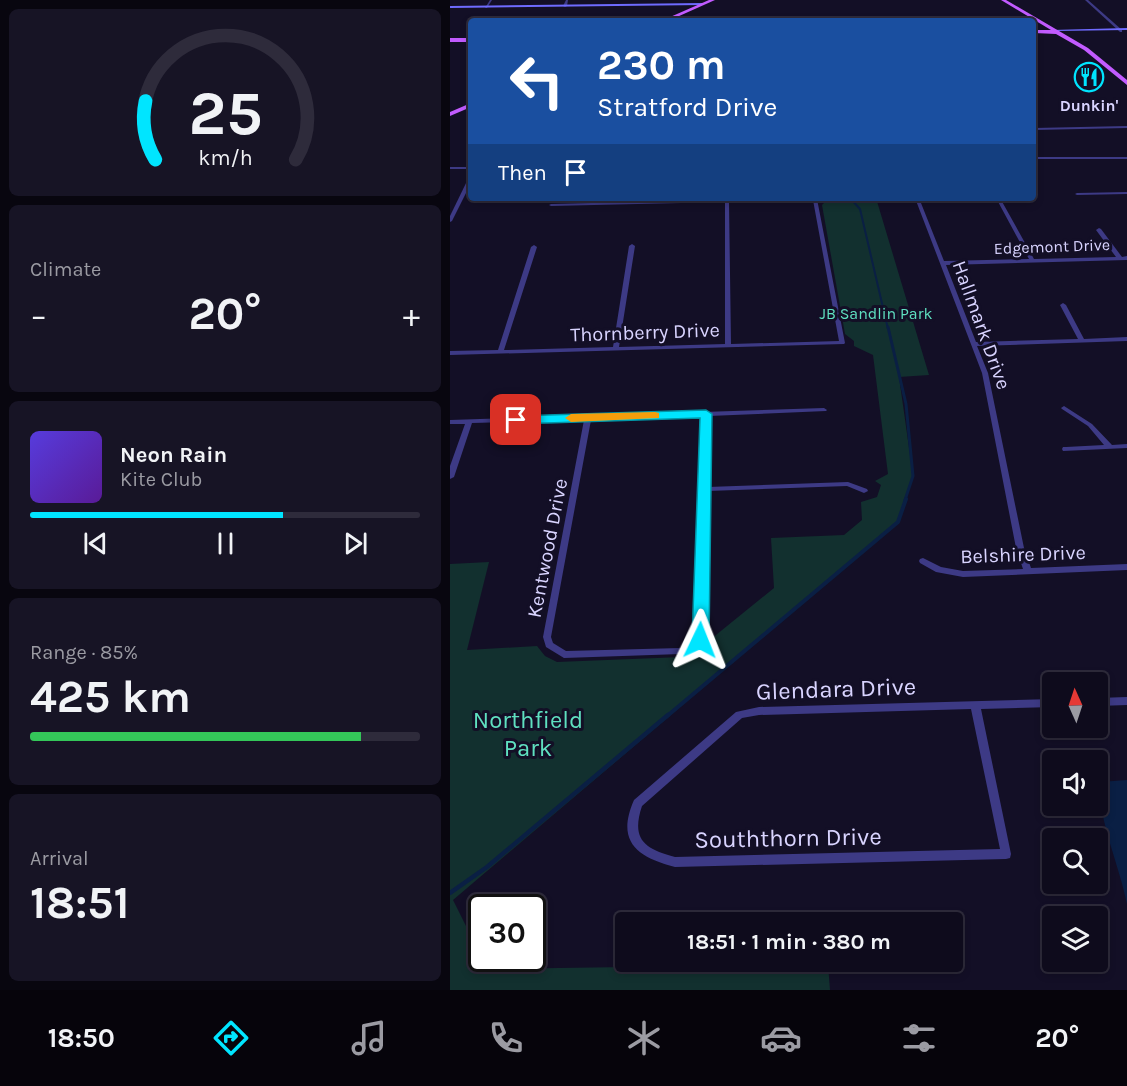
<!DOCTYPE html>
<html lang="en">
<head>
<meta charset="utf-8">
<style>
	:root { --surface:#0e0b1c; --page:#171425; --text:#f1f3f6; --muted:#9b9ba3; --line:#2e2b3b; --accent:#00e5ff }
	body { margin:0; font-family:Karla,sans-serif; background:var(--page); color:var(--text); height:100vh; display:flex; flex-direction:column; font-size:22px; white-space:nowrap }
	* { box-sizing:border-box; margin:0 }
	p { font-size:20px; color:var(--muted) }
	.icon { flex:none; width:33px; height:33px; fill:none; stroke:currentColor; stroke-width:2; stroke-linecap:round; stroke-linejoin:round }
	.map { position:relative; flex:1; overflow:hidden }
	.sheet { display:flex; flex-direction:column; gap:9px; padding:9px; background:#08060f; width:450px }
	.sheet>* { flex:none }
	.hud { position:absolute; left:18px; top:18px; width:568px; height:183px; border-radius:6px; box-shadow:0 3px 9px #0003,0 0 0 2px var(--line); background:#1a4fa0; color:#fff; overflow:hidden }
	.needle { width:39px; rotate:357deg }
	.buttons { position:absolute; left:592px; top:672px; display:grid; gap:12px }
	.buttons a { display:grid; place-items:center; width:66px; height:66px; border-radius:6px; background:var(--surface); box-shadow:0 3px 9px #0003,0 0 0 2px var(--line); font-size:30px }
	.speed { position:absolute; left:18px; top:894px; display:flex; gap:12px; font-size:30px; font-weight:700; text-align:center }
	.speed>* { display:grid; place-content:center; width:78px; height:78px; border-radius:50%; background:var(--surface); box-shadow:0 3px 9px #0003,0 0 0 2px var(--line); line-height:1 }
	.speed .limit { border:3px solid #111; border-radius:9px; background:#fff; color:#111 }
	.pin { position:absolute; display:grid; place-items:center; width:51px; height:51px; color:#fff; margin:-26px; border-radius:12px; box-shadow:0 3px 9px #0006 }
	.me { position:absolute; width:66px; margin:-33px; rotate:2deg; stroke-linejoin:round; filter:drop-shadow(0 0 4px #0008) }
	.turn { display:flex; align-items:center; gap:21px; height:126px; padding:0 30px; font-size:27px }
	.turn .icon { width:78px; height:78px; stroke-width:2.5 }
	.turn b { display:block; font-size:42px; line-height:51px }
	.then { display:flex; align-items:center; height:57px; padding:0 30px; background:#0003; gap:12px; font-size:22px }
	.big { font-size:45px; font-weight:700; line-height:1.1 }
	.sheet .card { flex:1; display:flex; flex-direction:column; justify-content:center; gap:9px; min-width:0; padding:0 21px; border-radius:9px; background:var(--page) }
	.sheet .dial { align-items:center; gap:0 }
	.dial svg { height:156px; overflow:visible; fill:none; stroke:var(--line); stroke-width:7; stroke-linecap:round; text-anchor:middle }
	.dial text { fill:var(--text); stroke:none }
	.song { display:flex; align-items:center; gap:18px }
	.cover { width:72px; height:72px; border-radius:9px; background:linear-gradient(135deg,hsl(250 70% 55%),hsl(270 70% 35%)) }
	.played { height:6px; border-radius:3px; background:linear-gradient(90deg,var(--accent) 65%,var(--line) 65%) }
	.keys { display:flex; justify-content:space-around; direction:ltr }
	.heat { display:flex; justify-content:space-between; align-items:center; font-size:33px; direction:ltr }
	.charge { height:9px; border-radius:4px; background:linear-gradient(90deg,#34c759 85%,var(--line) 0) }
	.trip { position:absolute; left:165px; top:912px; width:348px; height:60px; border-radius:6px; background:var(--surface); box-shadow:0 3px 9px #0003,0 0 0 2px var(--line); font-weight:700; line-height:60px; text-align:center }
	.dock { display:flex; height:96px; justify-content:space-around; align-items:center; background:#06040b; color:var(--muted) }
	.dock .icon { width:42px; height:42px }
	.dock .active { color:var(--accent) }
	.dock b { font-size:27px; color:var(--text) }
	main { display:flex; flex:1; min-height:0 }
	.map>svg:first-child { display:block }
	.green { fill:#12302f }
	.water { fill:#0a1f44 }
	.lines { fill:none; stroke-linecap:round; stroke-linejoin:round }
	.stream-far3 { stroke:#0a1f44; stroke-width:2 }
	.stream-far2 { stroke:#0a1f44; stroke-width:3 }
	.stream-far1 { stroke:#0a1f44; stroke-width:4 }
	.stream { stroke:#0a1f44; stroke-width:4.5 }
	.street { fill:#3d3a85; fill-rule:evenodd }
	.secondary { fill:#6f6bff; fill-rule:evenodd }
	.primary { fill:#c25bff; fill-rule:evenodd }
	.route { fill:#00e5ff; stroke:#0095a6; stroke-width:1.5 }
	.slow { fill:#f59e0b }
	.labels { text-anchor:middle; stroke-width:6; stroke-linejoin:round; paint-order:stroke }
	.far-poi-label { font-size:16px; font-weight:bold; fill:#d9d4ff; stroke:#130f26 }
	.far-street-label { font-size:16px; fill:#d9d4ff; stroke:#130f26 }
	.far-park-label { font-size:16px; fill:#5fe0c0; stroke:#130f26 }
	.street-label { font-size:20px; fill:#d9d4ff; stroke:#130f26 }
	.near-street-label { font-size:24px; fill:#d9d4ff; stroke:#130f26 }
	.near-park-label { font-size:24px; fill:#5fe0c0; stroke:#130f26 }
</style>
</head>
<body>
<main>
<section class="sheet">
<div class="card dial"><svg viewBox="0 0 100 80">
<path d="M14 69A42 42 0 1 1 86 69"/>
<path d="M14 69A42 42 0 0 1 9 39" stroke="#00e5ff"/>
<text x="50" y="56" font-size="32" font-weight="700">25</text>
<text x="50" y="72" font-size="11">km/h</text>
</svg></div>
<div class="card"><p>Climate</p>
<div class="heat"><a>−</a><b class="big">20°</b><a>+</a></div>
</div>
<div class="card">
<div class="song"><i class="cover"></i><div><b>Neon Rain</b><p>Kite Club</p></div></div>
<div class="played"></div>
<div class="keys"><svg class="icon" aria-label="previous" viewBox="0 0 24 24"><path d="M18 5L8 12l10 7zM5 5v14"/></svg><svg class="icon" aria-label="pause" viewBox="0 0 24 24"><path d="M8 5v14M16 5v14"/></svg><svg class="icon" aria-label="next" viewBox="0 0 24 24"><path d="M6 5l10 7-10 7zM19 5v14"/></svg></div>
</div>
<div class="card"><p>Range · 85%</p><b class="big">425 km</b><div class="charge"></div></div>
<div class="card"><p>Arrival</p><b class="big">18:51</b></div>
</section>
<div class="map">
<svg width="677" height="990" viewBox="0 0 677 990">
	<rect width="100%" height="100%" fill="#130f26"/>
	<!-- green -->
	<path class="green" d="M 375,198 L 426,198 L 479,375 L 449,377 L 463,476 L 448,522 L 3,900 L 32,958 L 40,969 L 378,964 L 380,990 L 0,990 L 0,564 L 39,562 L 17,650 L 87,646 L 95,656 L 107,662 L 232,657 L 245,652 L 324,588 L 321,538 L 394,535 L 412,520 L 411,502 L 427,497 L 431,485 L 425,481 L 438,474 L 423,355 L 404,346 L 404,341 L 395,334 L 372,205 L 376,201 Z"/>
	<!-- water -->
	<path class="water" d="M 677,780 L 677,904 C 669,864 650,825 649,784 L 650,782 Z"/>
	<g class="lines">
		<!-- stream-far3 -->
		<path class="stream-far3" d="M 400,198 L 410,209 L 438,329"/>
		<!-- stream-far2 -->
		<path class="stream-far2" d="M 438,327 L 456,404 L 463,476 L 455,500"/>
		<!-- stream-far1 -->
		<path class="stream-far1" d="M 216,717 L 448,522 L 456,499"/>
		<!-- stream -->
		<path class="stream" d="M 0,893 L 37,867 L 218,715"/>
		<!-- street -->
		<g class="street">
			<path d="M 40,0 L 42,0 L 37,8 L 35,8 Z"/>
			<path d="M 116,0 L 118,0 L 117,6 L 115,7 L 113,6 Z"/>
			<path d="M 635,0 L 638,0 L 672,30 L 672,32 L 670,32 Z"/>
			<path d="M 677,126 L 677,128 L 584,130 L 584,128 Z"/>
			<rect x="584" y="157" width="93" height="2"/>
			<rect x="0" y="167" width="21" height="2"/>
			<path d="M 19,177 L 21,177 L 21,183 L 2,221 L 0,222 L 0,216 Z"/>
			<path d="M 677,192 L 677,194 L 627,195 L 625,194 L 627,193 Z"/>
			<path d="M 346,198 L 367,198 L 367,199 L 395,343 L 394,344 L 0,355 L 0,351 L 48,350 L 81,247 L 84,245 L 87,247 L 54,350 L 163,347 L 179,246 L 182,244 L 185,246 L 169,347 L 275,344 L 275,202 L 101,206 L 99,205 L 101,204 ZM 363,200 L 389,341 L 281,344 L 279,202 Z"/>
			<path d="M 465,198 L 469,198 L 494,261 L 579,259 L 546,198 L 550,198 L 584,259 L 666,257 L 646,230 L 649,228 L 651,229 L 672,257 L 677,256 L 677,260 L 496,265 L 526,342 L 628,339 L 610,305 L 613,303 L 616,305 L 634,339 L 677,337 L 677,341 L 527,346 L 538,373 L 574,548 L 581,568 L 677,564 L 677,570 L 513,577 L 486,572 L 470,563 L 469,561 L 470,559 L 473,558 L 491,567 L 513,571 L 573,569 L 566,548 L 532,373 Z"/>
			<path d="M 614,406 L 642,424 L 662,445 L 677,444 L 677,448 L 613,451 L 612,449 L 613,447 L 616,447 L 654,445 L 638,426 L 612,409 L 611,408 Z"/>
			<path d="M 374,408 L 377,410 L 376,411 L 259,416 L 258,487 L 398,482 L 417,489 L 418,491 L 414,493 L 397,486 L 258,491 L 254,640 L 246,649 L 231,654 L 114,658 L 96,647 L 93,637 L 134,420 L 22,423 L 4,477 L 0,479 L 0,466 L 15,424 L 0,424 L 0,420 ZM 253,416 L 246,639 L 240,645 L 231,648 L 116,651 L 103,643 L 101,637 L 141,420 Z"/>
			<path d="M 677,697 L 677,705 L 648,706 L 648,698 Z"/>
			<path d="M 603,699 L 603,707 L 531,709 L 561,854 L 560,858 L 556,859 L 225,867 C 186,857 166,841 184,800 L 286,712 L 309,707 ZM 521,709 L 550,849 L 225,857 C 194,849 181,839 192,806 L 292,718 L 309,715 Z"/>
		</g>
		<!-- secondary -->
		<g class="secondary">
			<path d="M 254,3 L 253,5 L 0,8 L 0,6 Z"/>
			<path d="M 677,28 L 677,30 L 604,31 L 602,30 Z"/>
		</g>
		<!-- primary -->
		<g class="primary">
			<path d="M 259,0 L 265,0 L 218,21 L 211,21 Z"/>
			<path d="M 551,0 L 556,0 L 638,48 L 677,80 L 677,85 L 634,50 L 606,34 L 584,33 L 584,30 L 601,30 Z"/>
			<rect x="0" y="38" width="21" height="4"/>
			<path d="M 21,103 L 21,107 L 0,116 L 0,112 Z"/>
		</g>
	</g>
	<!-- route -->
	<path class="route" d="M 256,410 L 262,414 L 259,640 L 250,646 L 242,640 L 250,418 L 66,424 L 60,420 L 66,416 Z"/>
	<!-- slow -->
	<path class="slow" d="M 205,412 L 209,413 L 209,418 L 121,422 L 115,418 L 121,414 Z"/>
	<!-- icons -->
	<defs>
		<g id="restaurant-ring" transform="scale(1.5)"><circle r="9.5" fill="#130f26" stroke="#00e5ff" stroke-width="1.5"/><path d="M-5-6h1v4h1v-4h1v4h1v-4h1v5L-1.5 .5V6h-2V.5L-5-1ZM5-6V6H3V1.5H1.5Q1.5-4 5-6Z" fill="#00e5ff"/></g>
	</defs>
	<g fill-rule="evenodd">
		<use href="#restaurant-ring" x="639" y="77"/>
	</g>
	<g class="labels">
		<!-- far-poi labels -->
		<g class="far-poi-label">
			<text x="639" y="111">Dunkin'</text>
		</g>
		<!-- far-street labels -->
		<g class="far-street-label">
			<text transform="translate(602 246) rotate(-2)" y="6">Edgemont Drive</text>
		</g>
		<!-- far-park labels -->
		<g class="far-park-label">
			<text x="426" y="319">JB Sandlin Park</text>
		</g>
		<!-- street labels -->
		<g class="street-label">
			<text transform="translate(532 325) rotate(70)" y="7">Hallmark Drive</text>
			<text transform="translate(195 332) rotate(-2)" y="7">Thornberry Drive</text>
			<text transform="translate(97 548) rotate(-79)" y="7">Kentwood Drive</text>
			<text transform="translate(573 554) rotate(-2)" y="7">Belshire Drive</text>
		</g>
		<!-- near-street labels -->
		<g class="near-street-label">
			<text transform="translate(386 689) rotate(-2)" y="8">Glendara Drive</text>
			<text transform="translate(338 838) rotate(-1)" y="8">Souththorn Drive</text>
		</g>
		<!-- near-park labels -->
		<g class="near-park-label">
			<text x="78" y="728">Northfield<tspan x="78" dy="28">Park</tspan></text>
		</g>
	</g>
</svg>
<div class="buttons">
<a><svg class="needle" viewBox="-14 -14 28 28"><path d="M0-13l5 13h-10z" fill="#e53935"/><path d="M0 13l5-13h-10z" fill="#9b9ba3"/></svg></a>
<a><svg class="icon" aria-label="sound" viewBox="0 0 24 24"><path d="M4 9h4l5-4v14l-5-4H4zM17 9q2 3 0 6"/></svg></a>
<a><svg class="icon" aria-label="search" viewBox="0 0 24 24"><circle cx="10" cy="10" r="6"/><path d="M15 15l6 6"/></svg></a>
<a><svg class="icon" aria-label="layers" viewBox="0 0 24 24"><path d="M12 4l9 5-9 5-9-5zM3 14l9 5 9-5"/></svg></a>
</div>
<div class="speed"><div class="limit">30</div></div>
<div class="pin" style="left:66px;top:420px;background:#d93025"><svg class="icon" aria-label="arrive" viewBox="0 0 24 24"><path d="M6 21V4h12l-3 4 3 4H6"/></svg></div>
<svg class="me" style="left:250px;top:640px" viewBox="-20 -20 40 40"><path d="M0-17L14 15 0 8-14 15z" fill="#00e5ff" stroke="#fff" stroke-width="4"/></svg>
<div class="trip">18:51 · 1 min · 380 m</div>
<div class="hud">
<div class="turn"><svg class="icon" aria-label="left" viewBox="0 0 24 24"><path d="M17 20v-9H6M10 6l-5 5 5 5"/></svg><div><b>230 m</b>Stratford Drive</div></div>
<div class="then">Then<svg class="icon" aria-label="arrive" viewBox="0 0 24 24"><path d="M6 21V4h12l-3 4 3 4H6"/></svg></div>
</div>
</div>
</main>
<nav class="dock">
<b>18:50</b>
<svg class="icon active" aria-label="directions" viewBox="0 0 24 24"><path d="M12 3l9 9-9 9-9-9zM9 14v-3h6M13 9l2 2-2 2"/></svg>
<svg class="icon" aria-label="music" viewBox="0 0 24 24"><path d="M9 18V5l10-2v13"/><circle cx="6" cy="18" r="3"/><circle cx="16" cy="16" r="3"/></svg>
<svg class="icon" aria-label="phone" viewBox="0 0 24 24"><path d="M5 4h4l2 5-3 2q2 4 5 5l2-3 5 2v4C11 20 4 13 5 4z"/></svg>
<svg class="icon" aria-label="climate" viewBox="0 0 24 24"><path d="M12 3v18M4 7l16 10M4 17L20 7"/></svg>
<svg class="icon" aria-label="car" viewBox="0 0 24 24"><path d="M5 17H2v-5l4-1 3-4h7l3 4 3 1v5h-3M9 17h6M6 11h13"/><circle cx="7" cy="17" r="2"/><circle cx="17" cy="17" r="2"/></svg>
<svg class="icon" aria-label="filters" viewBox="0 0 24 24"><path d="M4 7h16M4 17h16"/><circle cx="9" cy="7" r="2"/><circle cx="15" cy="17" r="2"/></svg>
<b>20°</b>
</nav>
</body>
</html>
